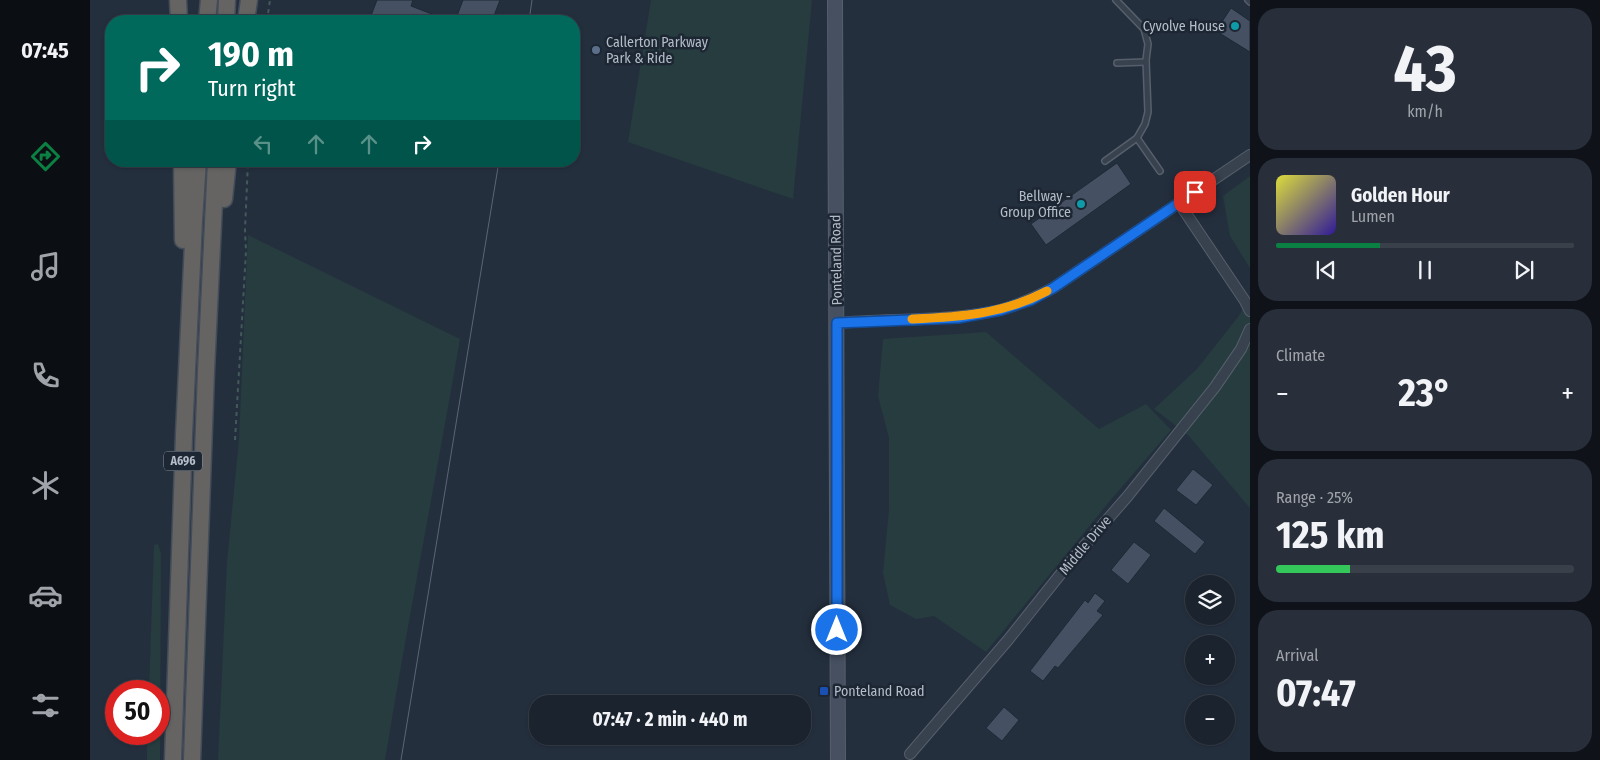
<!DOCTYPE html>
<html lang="en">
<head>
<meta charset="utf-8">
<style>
	:root { --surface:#1b232e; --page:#282f3a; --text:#f1f3f6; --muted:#a0a4aa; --line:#39404a; --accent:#0b8043 }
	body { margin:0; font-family:"Fira Sans Condensed",sans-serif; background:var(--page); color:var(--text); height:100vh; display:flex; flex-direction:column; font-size:19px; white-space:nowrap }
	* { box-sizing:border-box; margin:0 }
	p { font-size:16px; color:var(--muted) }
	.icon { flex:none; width:28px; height:28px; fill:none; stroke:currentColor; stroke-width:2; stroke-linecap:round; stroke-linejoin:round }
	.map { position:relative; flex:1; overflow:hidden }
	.panel { display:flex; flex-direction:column; gap:8px; padding:8px; background:#0f1319; width:350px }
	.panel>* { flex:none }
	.guide { position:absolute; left:15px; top:15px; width:475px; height:152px; border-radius:20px; box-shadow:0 1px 4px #0004,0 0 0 1px var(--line); background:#00695c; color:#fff; overflow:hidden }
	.controls { position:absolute; left:1095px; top:575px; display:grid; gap:10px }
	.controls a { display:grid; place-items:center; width:50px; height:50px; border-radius:50%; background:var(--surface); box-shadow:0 1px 4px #0004,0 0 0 1px var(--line); font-size:25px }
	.speed { position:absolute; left:15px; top:680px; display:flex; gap:10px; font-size:25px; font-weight:700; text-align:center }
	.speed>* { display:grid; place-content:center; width:65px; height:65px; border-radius:50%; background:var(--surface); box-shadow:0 1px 4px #0004,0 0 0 1px var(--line); line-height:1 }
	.speed .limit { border:8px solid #d22; background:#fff; color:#111 }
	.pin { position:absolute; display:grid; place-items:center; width:42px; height:42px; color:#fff; margin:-21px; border-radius:10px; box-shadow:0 2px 8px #0006 }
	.me { position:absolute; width:55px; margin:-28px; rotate:0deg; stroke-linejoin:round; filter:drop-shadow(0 0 4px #0008) }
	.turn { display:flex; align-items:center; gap:18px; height:105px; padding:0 20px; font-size:22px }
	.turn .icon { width:65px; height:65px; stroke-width:2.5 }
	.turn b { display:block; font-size:35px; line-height:42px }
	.lanes { display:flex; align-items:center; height:48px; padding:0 20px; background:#0003; justify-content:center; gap:25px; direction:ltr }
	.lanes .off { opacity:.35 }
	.big { font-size:38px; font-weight:700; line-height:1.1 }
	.panel .widget { flex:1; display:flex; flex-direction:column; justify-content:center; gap:8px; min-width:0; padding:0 18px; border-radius:20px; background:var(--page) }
	.panel .dial { align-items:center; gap:0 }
	.dial b { font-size:65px; line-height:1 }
	.song { display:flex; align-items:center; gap:15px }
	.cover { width:60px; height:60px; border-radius:8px; background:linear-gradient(135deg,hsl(60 70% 55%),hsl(250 70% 35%)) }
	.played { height:5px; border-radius:2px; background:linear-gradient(90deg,var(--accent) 35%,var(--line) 35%) }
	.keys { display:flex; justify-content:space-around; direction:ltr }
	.heat { display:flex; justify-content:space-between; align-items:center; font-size:28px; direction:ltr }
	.charge { height:8px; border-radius:4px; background:linear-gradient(90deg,#34c759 25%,var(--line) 0) }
	.trip { position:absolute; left:439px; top:695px; width:282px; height:50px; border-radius:20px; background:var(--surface); box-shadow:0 1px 4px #0004,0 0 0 1px var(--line); font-weight:700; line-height:50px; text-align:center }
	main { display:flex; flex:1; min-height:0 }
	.dock { display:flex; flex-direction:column; width:90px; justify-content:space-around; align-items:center; background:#0b0e12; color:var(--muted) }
	.dock .icon { width:35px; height:35px }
	.dock .on { color:var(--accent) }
	.dock b { font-size:22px; color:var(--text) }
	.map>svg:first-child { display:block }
	.green { fill:#263c3f }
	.building { fill:#455162; stroke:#1f2835 }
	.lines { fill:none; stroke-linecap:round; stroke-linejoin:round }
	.service-casing { stroke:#565f6c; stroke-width:8 }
	.minor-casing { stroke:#565f6c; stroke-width:12 }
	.secondary-casing { stroke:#565f6c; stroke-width:16 }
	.trunk-casing { stroke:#434c59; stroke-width:19 }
	.path { stroke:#44595c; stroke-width:2; stroke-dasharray:4 4; stroke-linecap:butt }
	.service { stroke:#38414e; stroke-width:5 }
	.minor { stroke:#38414e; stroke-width:10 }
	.secondary { stroke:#465061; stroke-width:14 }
	.trunk { stroke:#656462; stroke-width:16 }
	.tram { stroke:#5a6575; stroke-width:1 }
	.route-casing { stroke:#114b97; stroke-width:12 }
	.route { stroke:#1a73e8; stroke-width:9 }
	.slow { stroke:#f59e0b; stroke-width:9 }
	.culture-dot { fill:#0f9aa8; stroke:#1d2633; stroke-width:2 }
	.service-dot { fill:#5c6f8a; stroke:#1d2633; stroke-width:2 }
	.transit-dot { fill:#1a4fb4; stroke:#1d2633; stroke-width:2 }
	.labels { text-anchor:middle; stroke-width:5; stroke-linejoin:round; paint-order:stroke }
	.shield { fill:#1d2633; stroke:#878f9c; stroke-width:1 }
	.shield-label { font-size:12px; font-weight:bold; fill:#b4bcc9 }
	.poi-label { font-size:14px; fill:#b4bcc9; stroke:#1d2633; text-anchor:end }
	.street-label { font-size:14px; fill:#b4bcc9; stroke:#1d2633 }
</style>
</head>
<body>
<main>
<nav class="dock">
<b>07:45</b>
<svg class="icon on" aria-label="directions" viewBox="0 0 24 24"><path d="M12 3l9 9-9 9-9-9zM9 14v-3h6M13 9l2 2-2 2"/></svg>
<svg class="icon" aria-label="music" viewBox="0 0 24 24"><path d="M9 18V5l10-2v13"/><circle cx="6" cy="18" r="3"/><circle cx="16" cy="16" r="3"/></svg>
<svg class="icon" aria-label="phone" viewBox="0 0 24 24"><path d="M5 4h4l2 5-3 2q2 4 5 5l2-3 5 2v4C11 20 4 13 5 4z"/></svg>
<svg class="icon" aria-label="climate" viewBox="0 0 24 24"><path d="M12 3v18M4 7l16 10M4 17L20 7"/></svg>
<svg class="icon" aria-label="car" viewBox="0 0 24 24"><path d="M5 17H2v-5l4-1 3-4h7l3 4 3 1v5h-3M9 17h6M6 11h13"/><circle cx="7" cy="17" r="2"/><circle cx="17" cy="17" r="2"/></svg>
<svg class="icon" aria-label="filters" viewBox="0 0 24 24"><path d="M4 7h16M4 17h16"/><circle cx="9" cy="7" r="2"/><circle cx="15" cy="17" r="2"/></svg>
</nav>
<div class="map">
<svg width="1160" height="760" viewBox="0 0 1160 760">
	<rect width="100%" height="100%" fill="#242f3e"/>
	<!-- green -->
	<g class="green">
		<path d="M 561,0 L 722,0 L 703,199 L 538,142 Z"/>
		<path d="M 1160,176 L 1160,268 L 1140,236 L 1133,196 Z"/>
		<path d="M 158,235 L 370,339 C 346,479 318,619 295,760 L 128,760 L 137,562 L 149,439 Z"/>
		<path d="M 1160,297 L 1160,508 L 1098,435 L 1064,409 L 1107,369 L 1148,317 Z"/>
		<path d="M 896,332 L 1009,429 L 1056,404 L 1081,430 L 1019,502 L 896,652 L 844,616 L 826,619 L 800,605 L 793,573 L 799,509 L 799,438 L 788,396 L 793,339 Z"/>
		<path d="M 68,544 L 71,554 L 70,760 L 57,760 L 57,734 L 69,734 L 69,691 L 59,691 L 64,545 Z"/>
	</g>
	<!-- building -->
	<g class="building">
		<path d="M 287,0 L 323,0 L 321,6 L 360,21 L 279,21 Z"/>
		<path d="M 373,0 L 410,0 L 402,21 L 365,21 Z"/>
		<path d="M 1141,8 L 1160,21 L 1160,52 L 1126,31 Z"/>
		<path d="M 1027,163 L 1041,184 L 956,245 L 941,224 Z"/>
		<path d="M 1103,469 L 1123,485 L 1106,505 L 1086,490 Z"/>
		<path d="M 1074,508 L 1115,542 L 1105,554 L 1064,521 Z"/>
		<path d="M 1044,542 L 1061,555 L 1038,584 L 1021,570 Z"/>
		<path d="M 1005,593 L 1015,601 L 1007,611 L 1013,615 L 968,668 L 965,666 L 953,681 L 940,671 L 995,600 L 998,603 Z"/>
		<path d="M 914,707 L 929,720 L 912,741 L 896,728 Z"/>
	</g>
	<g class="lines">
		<!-- service casing -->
		<g class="service-casing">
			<g id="service">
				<path d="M 1158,0 L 1160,2"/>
				<path d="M 1027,63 L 1056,62"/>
				<path d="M 1047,138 L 1070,171"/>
				<path d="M 1015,161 L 1047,138 L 1055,124 L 1058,112 L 1056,60 L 1058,44 L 1054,29 L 1026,0"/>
			</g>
		</g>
		<!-- minor casing -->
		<g class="minor-casing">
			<g id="minor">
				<path d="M 1089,203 L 1155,301 L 1160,311"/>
				<path d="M 747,323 C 801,318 857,322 910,310 C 929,305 946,297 963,288 L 1160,155"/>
				<path d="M 820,754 L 918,640 L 981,561 L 1037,497 L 1125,387 L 1151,349 L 1160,329"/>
			</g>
		</g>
		<!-- secondary casing -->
		<g class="secondary-casing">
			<path id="secondary" d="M 745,0 L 748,760"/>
		</g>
		<!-- trunk casing -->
		<g class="trunk-casing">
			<g id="trunk">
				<path d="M 88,0 L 89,21"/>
				<path d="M 117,21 L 119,0"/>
				<path d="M 136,21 L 137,0"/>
				<path d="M 156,21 L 159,0"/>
				<path d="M 92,161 L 93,240"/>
				<path d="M 134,199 L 138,161"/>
				<path d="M 83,760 L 94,435 L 104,221 L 108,161"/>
				<path d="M 102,760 L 116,371 L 126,161"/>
			</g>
		</g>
		<!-- path -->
		<g class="path">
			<path d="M 177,21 L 180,0"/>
			<path d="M 145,440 L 156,251 L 155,230 L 158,161"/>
		</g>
		<!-- service -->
		<use href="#service" class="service"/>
		<!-- minor -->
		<use href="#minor" class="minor"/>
		<!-- secondary -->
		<use href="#secondary" class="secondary"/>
		<!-- trunk -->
		<use href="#trunk" class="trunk"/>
		<!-- tram -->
		<g class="tram">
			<path d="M 439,21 L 442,0"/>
			<path d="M 311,760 L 409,161"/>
		</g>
	</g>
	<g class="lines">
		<!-- route casing -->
		<g class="route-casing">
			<path id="route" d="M 747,630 L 747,323 L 868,318 L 911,310 L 941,300 L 963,288 L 1105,192"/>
		</g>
		<!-- route -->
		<use href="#route" class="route"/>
		<!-- slow -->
		<path class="slow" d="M 822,319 C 871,317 913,314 957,291"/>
	</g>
	<!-- markers -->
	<g class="culture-dot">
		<circle cx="1145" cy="26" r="5"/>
		<circle cx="991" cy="204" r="5"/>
	</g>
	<circle class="service-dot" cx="506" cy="50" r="5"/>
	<rect class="transit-dot" x="729" y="686" width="10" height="10" rx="2.5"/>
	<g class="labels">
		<!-- shield labels -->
		<rect class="shield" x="74" y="451.5" width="38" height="19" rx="4"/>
		<g class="shield-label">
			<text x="93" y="465">A696</text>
		</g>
		<!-- poi labels -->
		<g class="poi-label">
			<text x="1135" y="31">Cyvolve House</text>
			<text x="516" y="47" text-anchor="start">Callerton Parkway<tspan x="516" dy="16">Park &amp; Ride</tspan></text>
			<text x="981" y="201">Bellway -<tspan x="981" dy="16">Group Office</tspan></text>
			<text x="744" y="696" text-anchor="start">Ponteland Road</text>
		</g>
		<!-- street labels -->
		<g class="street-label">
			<text transform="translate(746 260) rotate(-91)" y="5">Ponteland Road</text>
			<text transform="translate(995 545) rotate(-50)" y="5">Middle Drive</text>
		</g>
	</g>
</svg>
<div class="controls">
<a><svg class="icon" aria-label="layers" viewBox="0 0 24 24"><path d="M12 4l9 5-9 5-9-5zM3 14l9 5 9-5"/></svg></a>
<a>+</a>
<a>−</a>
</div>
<div class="speed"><div class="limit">50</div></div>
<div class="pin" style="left:1105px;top:192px;background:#d93025"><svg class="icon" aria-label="arrive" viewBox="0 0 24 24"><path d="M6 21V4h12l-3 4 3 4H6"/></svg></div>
<svg class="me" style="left:747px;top:630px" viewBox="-20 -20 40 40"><circle r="17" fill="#1a73e8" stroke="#fff" stroke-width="3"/><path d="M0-11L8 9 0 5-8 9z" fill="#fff"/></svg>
<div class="trip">07:47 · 2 min · 440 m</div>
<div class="guide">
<div class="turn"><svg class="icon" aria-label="right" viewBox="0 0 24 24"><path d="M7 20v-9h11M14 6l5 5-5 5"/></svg><div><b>190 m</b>Turn right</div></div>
<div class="lanes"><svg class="icon off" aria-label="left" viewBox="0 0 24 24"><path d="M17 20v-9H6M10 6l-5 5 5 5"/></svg><svg class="icon off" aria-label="ahead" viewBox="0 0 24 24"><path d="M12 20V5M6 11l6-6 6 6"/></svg><svg class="icon off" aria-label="ahead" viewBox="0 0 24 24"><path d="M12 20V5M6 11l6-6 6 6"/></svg><svg class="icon" aria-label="right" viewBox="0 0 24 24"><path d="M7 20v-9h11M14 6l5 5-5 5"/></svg></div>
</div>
</div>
<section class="panel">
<div class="widget dial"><b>43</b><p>km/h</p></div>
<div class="widget">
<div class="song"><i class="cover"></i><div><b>Golden Hour</b><p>Lumen</p></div></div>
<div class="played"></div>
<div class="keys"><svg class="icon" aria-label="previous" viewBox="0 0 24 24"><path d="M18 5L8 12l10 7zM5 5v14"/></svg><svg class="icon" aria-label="pause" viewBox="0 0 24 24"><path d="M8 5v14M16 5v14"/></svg><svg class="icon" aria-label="next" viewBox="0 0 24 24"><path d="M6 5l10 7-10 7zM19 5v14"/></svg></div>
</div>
<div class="widget"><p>Climate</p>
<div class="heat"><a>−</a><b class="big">23°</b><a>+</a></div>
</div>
<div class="widget"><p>Range · 25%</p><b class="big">125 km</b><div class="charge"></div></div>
<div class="widget"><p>Arrival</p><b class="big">07:47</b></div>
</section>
</main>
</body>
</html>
